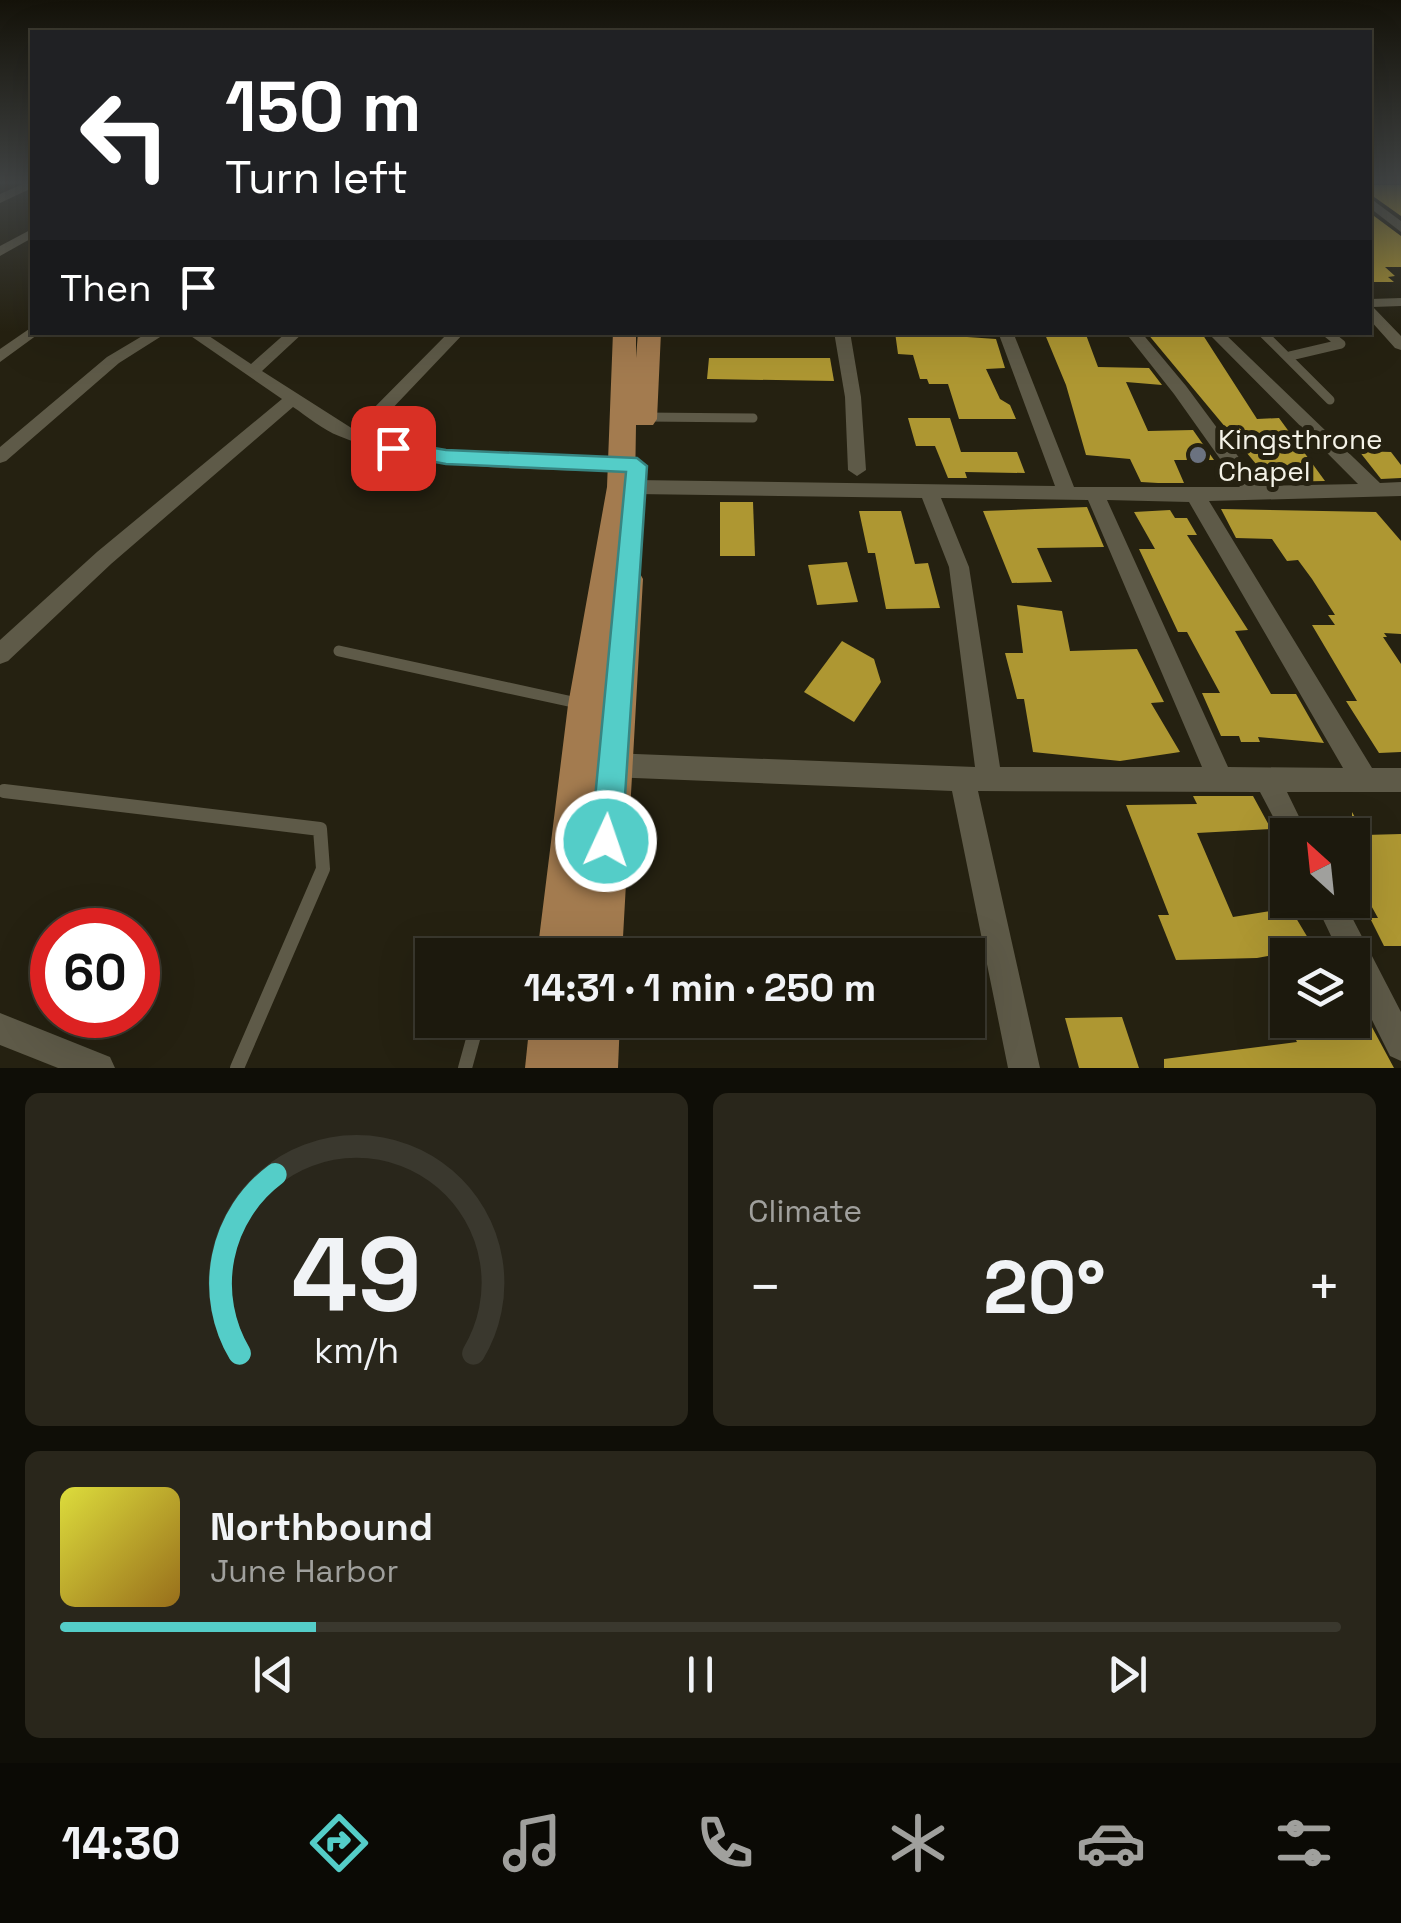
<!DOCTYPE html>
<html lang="en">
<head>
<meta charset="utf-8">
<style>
	:root { --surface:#1c190d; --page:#29261b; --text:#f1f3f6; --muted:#a0a09d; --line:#3a382e; --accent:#54cdc8 }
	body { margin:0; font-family:"Space Grotesk",sans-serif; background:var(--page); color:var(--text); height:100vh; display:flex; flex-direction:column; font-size:38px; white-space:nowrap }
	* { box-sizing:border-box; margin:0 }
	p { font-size:32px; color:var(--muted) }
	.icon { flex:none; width:55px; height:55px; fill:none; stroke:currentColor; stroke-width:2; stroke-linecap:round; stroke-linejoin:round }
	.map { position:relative; height:1068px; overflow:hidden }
	.sheet { display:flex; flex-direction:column; gap:25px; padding:25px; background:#0f0e07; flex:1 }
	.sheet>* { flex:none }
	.hud { position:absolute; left:30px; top:30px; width:1342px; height:305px; border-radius:0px; box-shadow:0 10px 40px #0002,0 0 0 2px var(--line); background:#202124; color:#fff; overflow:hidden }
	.needle { width:65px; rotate:333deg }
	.fabs { position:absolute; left:1270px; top:818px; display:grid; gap:20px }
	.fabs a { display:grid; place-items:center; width:100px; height:100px; border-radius:0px; background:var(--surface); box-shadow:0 10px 40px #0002,0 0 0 2px var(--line); font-size:50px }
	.speed { position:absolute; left:30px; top:908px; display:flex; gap:20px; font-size:50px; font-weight:700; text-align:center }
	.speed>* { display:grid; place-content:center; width:130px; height:130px; border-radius:50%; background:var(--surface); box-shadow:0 10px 40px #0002,0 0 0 2px var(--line); line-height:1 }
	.speed .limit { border:15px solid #d22; background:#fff; color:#111 }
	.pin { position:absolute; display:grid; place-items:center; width:85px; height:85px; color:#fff; margin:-42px; border-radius:20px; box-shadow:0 5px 15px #0006 }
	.me { position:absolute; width:110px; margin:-55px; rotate:3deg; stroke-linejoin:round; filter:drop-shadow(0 0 8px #0008) }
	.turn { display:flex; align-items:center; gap:35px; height:210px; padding:0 30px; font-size:45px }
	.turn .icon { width:130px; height:130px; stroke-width:2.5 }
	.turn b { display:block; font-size:70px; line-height:85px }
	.then { display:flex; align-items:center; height:95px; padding:0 30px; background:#0003; gap:20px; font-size:38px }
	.big { font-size:75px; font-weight:800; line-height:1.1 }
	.sheet .widget { flex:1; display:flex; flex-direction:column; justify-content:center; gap:15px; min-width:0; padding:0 35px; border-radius:15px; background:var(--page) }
	.sheet .dial { align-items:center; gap:0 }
	.dial svg { height:260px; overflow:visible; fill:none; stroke:var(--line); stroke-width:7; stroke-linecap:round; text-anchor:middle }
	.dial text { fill:var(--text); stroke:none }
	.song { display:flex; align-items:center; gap:30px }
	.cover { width:120px; height:120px; border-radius:15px; background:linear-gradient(135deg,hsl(60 70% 55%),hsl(40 70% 35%)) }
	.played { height:10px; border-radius:5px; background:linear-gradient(90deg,var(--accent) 20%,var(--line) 20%) }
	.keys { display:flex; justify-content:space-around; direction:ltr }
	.heat { display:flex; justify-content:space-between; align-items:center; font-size:55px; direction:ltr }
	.sheet .tiles { flex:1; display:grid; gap:25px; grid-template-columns:1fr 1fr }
	.widget:last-child { grid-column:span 2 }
	.trip { position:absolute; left:415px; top:938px; width:570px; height:100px; border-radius:0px; background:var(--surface); box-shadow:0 10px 40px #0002,0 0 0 2px var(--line); font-weight:800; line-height:100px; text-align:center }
	.dock { display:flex; height:160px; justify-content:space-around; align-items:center; background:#0b0a05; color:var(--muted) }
	.dock .icon { width:70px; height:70px }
	.dock .on { color:var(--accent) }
	.dock b { font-size:45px; color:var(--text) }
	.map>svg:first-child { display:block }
	.building { fill:#ae9732 }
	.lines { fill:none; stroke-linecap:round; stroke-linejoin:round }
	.lane-far2 { stroke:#5e5a48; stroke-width:9 }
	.lane-far1 { stroke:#5e5a48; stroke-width:11 }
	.lane { stroke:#5e5a48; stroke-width:14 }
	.street { fill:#5e5a48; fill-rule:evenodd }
	.primary { fill:#a37b4f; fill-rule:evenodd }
	.route { fill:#54cdc8; stroke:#378582; stroke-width:2.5 }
	.worship-dot { fill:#6b7280; stroke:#252111; stroke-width:4 }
	.labels { text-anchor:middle; stroke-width:10; stroke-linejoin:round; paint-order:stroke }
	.poi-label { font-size:28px; fill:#f4f2e7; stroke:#252111; text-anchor:start }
</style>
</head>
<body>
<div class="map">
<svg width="1401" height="1068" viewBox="0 0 1401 1068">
	<rect width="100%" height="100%" fill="#252111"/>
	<!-- building -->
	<g class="building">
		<path d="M 1370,185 L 1401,185 L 1401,216 L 1370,194 Z"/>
		<path d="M 1370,213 L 1401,236 L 1401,267 L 1385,267 L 1395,276 L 1388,277 L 1394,282 L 1370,282 Z"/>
		<path d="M 895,332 L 996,339 L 1005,368 L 986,369 L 1000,399 L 1010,405 L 1016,419 L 959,419 L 948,384 L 929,384 L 927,379 L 920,379 L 913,355 L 898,354 Z"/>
		<path d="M 1044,332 L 1085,332 L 1098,367 L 1149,368 L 1162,385 L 1126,382 L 1148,431 L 1193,430 L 1214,460 L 1174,460 L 1184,483 L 1158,483 L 1141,482 L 1130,459 L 1086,455 L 1066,385 Z"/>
		<path d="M 1177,332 L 1201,332 L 1257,419 L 1279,418 L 1325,481 L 1271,482 L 1147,333 Z"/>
		<path d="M 709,358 L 830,358 L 834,381 L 707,379 Z"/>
		<path d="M 908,418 L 950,418 L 961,452 L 1017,452 L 1025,473 L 965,472 L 967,478 L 948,478 L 935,446 L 916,446 Z"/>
		<path d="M 1359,451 L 1391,452 L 1401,465 L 1401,478 L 1381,479 Z"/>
		<path d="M 720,502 L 753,502 L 755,556 L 720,556 Z"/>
		<path d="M 1087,507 L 1104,547 L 1037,548 L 1052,582 L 1012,583 L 983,511 Z"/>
		<path d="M 1221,509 L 1376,512 L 1401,541 L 1401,634 L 1384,633 L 1387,637 L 1383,637 L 1401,664 L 1401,752 L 1379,753 L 1346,701 L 1357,701 L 1312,625 L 1335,625 L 1328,615 L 1335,615 L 1312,579 L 1298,560 L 1287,561 L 1272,539 L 1236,538 Z"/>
		<path d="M 1170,510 L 1175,518 L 1187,518 L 1197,535 L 1187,535 L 1248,630 L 1235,631 L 1271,694 L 1296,694 L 1324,743 L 1258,737 L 1260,742 L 1241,742 L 1239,736 L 1221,736 L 1202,693 L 1220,693 L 1187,632 L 1178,632 L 1139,549 L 1155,549 L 1134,512 Z"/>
		<path d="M 859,511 L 901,511 L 915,564 L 928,563 L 940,608 L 886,609 L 875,553 L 868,553 Z"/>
		<path d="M 847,562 L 858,602 L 817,605 L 808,565 Z"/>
		<path d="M 1017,605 L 1062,611 L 1070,651 L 1137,649 L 1164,702 L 1151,703 L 1180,752 L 1120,761 L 1033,752 L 1024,699 L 1017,699 L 1005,653 L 1023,653 Z"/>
		<path d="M 842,641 L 874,659 L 881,682 L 854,722 L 804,692 Z"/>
		<path d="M 1193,796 L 1253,796 L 1271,829 L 1197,833 L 1233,917 L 1290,908 L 1314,948 L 1257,958 L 1176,960 L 1158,915 L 1169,915 L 1126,805 L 1197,804 Z"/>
		<path d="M 1352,812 L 1365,835 L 1401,834 L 1401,946 L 1384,946 L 1370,918 L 1378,918 L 1352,871 Z"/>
		<path d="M 1366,1016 L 1394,1068 L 1164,1068 L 1164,1059 L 1297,1042 L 1287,1022 Z"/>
		<path d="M 1122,1017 L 1139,1068 L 1079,1068 L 1065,1018 Z"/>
	</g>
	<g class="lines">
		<!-- lane-far2 -->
		<g class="lane-far2">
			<path d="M 1262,332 L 1330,400"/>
			<path d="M 1290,356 L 1341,344 L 1326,332"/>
			<path d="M 644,417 L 753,418"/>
		</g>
		<!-- lane-far1 -->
		<path class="lane-far1" d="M 339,651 L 582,704"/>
		<!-- lane -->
		<g class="lane">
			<path d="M 4,791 L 320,829 L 323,869 L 237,1068"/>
			<path d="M 476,1026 L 540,1033"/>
			<path d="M 465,1068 L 478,1021"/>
		</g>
		<!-- street -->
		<g class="street">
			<path d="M 25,183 L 32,183 L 32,188 L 0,203 L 0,194 Z"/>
			<path d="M 1370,198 L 1401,221 L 1401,232 L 1370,208 Z"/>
			<path d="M 32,229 L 32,238 L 0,256 L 0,246 Z"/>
			<path d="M 1401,298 L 1401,306 L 1373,307 L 1401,336 L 1401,350 L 1395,348 L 1370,320 L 1370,299 Z"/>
			<path d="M 32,327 L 32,332 L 39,332 L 37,335 L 0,362 L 0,349 Z"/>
			<path d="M 149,332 L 168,332 L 119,363 L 6,461 L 0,463 L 0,447 L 107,357 Z"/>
			<path d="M 185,332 L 203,332 L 251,364 L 287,332 L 304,332 L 262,371 L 353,429 L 449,332 L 465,332 L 368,434 C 453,461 549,456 637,460 L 646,466 L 637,472 C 538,468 432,474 339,436 C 323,430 308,417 293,407 L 111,564 L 8,661 L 0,664 L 0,640 L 97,552 L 282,399 Z"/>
			<path d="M 834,332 L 850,332 L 861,397 L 866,470 L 857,476 L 848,470 L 845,397 Z"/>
			<path d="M 998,332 L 1013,332 L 1074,487 L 1240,487 L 1174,394 L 1125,332 L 1141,332 L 1186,386 L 1260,486 L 1358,484 L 1207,332 L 1223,332 L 1380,483 L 1401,482 L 1401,496 L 1209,501 L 1372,768 L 1401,768 L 1401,792 L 1287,792 L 1308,835 L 1288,835 L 1288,845 L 1260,792 L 978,791 L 1040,1068 L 1008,1068 L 952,791 L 610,777 L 601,773 L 597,765 L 601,757 L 610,753 L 975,767 L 949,567 L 922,498 L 635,494 L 626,487 L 635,480 L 1055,486 ZM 941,498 L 1088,500 L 1202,767 L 1000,767 L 969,567 ZM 1107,500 L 1189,502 L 1343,768 L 1228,767 Z"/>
			<path d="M 1314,900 L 1343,900 L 1401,1012 L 1401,1061 L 1390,1056 L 1352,980 L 1352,955 L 1340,955 Z"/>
			<path d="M 0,1013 L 110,1057 L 115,1068 L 58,1068 L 0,1045 Z"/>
		</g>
		<!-- primary -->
		<g class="primary">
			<path d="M 613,332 L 636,332 L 636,358 L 638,332 L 661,332 L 657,419 L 653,425 L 636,425 L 635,487 L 624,568 L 638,570 L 643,579 L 622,955 L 537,955 L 568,705 L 607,487 Z"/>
			<path d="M 530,1020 L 620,1020 L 618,1068 L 525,1068 Z"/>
		</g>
	</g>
	<!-- sky -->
	<linearGradient id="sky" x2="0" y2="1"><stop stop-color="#141209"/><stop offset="0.55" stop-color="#404343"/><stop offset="1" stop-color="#404343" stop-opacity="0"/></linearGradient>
	<rect width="1401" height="332" fill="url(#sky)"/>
	<!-- route -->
	<path class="route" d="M 393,441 L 446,450 L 637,458 L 647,466 L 622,841 L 617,852 L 606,856 L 596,852 L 591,841 L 626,472 L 446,464 L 386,453 L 386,443 Z"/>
	<!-- markers -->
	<circle class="worship-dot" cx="1198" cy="455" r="10"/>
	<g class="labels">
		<!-- poi labels -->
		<g class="poi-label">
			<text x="1218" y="449">Kingsthrone<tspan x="1218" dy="32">Chapel</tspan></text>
		</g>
	</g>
</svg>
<div class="fabs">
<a><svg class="needle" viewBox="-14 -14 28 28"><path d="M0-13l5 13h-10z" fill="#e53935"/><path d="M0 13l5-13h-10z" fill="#a0a09d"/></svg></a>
<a><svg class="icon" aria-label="layers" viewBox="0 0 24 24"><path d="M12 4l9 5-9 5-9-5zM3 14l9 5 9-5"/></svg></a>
</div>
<div class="speed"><div class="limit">60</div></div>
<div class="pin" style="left:393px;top:448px;background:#d93025"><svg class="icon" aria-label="arrive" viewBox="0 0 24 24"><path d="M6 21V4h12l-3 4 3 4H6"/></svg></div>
<svg class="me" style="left:606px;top:841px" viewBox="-20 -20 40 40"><circle r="17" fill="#54cdc8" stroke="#fff" stroke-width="3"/><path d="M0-11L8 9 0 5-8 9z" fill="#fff"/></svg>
<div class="trip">14:31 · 1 min · 250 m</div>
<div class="hud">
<div class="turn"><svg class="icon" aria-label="left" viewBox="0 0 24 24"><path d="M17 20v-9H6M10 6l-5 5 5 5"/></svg><div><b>150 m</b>Turn left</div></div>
<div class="then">Then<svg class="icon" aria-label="arrive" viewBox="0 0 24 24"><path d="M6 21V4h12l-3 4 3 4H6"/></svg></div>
</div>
</div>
<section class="sheet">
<div class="tiles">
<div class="widget dial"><svg viewBox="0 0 100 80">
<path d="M14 69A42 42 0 1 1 86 69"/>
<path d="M14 69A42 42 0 0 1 25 14" stroke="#54cdc8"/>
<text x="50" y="56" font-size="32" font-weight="700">49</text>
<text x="50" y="72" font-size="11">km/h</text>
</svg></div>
<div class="widget"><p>Climate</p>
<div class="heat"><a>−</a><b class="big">20°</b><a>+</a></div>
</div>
<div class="widget">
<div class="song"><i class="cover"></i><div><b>Northbound</b><p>June Harbor</p></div></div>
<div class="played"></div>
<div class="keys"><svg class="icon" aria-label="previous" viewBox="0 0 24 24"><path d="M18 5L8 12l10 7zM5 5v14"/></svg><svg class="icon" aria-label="pause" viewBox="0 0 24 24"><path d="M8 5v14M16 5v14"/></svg><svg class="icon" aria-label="next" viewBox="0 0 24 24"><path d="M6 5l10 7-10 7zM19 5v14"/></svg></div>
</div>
</div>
</section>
<nav class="dock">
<b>14:30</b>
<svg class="icon on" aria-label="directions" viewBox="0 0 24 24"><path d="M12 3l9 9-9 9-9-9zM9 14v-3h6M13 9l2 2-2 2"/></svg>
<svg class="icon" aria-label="music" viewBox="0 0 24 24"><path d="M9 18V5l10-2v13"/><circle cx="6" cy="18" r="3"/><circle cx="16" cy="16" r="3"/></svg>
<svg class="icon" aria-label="phone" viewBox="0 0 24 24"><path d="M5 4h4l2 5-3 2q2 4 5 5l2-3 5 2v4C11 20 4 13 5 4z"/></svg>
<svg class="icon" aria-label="climate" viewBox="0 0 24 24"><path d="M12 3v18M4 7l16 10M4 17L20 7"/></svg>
<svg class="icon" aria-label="car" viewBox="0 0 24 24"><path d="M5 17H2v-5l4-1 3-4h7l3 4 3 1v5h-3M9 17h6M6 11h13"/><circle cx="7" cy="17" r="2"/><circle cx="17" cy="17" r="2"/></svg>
<svg class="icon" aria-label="filters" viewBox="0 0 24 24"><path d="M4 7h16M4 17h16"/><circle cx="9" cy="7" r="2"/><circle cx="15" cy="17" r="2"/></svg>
</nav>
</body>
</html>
